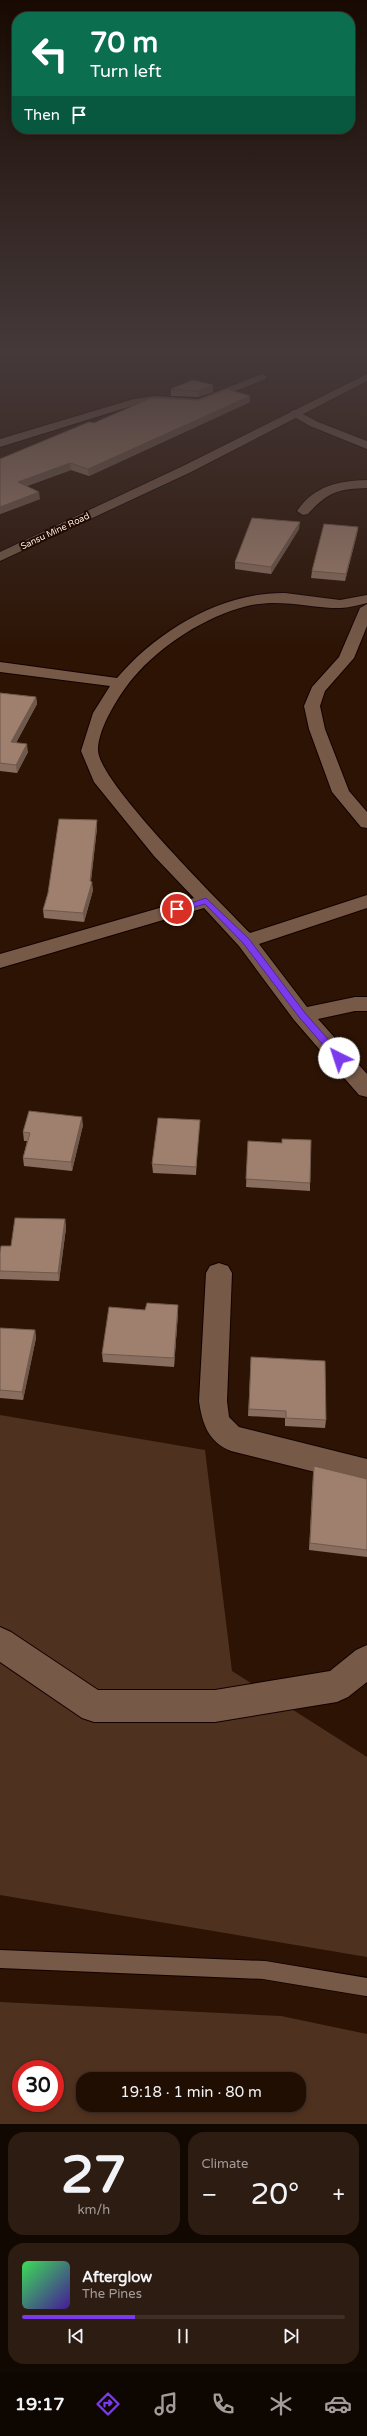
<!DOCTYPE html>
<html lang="en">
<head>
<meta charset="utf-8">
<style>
	:root { --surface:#210e03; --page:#2d1c12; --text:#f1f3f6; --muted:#a29c9a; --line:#3e2e25; --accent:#7c3aed }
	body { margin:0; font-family:"Varela Round",sans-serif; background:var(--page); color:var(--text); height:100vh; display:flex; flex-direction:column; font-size:15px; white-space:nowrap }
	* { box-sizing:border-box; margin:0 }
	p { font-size:13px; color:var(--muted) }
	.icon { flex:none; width:22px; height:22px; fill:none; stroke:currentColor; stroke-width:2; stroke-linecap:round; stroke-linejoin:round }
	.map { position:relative; height:2124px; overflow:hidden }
	.panel { display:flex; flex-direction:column; gap:8px; padding:8px; background:#120802; flex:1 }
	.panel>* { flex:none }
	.hud { position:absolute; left:12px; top:12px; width:343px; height:122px; border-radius:16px; box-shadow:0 2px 6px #0003,0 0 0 1px var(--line); background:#0b6e4f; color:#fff; overflow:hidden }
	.speed { position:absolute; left:12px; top:2060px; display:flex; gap:8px; font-size:20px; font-weight:700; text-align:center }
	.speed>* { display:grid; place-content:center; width:52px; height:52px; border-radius:50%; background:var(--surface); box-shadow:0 2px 6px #0003,0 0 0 1px var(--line); line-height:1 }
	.speed .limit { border:6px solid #d22; background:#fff; color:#111 }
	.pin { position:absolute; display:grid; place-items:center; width:34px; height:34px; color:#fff; margin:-17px; border:2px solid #fff; border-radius:50%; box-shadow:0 1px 4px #0007 }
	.me { position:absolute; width:44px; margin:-22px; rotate:319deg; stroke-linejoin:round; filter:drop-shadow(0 0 3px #0008) }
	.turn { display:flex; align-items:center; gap:14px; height:84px; padding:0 12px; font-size:18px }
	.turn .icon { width:52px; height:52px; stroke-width:2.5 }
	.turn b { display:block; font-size:28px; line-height:34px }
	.then { display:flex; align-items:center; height:38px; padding:0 12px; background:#0003; gap:8px; font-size:15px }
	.big { font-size:30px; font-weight:600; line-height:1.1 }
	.panel .card { flex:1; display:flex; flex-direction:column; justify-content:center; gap:6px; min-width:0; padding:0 14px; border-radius:16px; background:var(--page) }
	.panel .dial { align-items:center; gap:0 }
	.dial b { font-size:52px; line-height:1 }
	.song { display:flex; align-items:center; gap:12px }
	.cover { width:48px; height:48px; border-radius:6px; background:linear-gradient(135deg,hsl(130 70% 55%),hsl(260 70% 35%)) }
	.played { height:4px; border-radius:2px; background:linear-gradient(90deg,var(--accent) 35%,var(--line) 35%) }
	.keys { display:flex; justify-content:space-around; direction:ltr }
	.heat { display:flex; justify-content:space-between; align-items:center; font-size:22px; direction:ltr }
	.panel .tiles { flex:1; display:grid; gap:8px; grid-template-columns:1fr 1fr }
	.card:last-child { grid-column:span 2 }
	.trip { position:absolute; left:76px; top:2072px; width:230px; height:40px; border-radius:16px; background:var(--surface); box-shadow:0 2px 6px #0003,0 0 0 1px var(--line); font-weight:600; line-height:40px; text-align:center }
	.tab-bar { display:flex; height:64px; justify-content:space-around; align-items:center; background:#0d0601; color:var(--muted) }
	.tab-bar .icon { width:28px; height:28px }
	.tab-bar .current { color:var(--accent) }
	.tab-bar b { font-size:18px; color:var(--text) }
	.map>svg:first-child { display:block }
	.green { fill:#4f311f; fill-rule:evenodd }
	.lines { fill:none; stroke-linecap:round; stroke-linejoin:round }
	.service-casing { stroke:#130100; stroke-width:20 }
	.minor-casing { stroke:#130100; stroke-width:2 }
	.tertiary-casing { stroke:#130100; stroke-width:2 }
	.service { stroke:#765947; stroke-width:18 }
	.minor { fill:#765947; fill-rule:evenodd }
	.tertiary { fill:#765947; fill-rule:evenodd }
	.wall { fill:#896d5e }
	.shaded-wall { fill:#6f594c }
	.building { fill:#9f7f6d; stroke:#6f594c }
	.route { fill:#7c3aed; stroke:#51269a }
	.labels { text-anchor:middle; stroke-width:4; stroke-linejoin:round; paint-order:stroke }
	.far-street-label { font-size:9px; fill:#fceae0; stroke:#210a00 }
</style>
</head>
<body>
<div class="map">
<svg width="367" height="2124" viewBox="0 0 367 2124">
	<rect width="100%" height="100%" fill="#2c1304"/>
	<!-- green -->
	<g class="green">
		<path d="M 0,1415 L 205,1450 L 232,1671 L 367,1757 L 367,1957 L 0,1895 Z"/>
		<path d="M 0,2002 L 281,2016 L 367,2034 L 367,2124 L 0,2124 ZM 21,2069 L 55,2069 L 55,2103 L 21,2103 ZM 83,2079 L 299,2079 L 299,2105 L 83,2105 Z"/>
	</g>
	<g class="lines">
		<!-- service casing -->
		<g class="service-casing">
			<path id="service" d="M 0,1959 L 264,1970 L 367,1987"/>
		</g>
		<!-- minor casing -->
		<g class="minor-casing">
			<g id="minor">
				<path d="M 262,374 L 267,377 L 266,379 L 199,405 L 156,402 L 135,405 L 0,447 L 0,439 L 134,399 L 156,396 L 198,399 Z"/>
				<path d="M 295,410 L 318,422 L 367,441 L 367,449 L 310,426 L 291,415 L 291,411 Z"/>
				<path d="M 367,480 L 367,488 C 337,489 328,492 308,514 L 303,515 L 297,511 C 314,486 338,481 367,480 Z"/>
				<path d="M 285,593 L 340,600 L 367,595 L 367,603 C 358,605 349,608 340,608 C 308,608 280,598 247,606 C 205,617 162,644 133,678 C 119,695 98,728 98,750 C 98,782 223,905 250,933 L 367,895 L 367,908 L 259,944 L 307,1007 L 355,997 L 367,997 L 367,1011 L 355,1011 L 318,1019 L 367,1074 L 367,1097 L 359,1095 L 294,1020 L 239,946 L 204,908 L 0,968 L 0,954 L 194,898 L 154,856 L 94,782 L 81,751 L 93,713 L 110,686 L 0,672 L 0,662 L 117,678 C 157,631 221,592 285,593 Z"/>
				<path d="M 367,604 L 367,626 L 354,658 L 325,691 L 320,706 L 325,729 L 349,791 L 367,812 L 367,828 L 361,827 L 332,792 L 309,729 L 304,706 L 312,687 L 339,657 L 360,608 Z"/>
				<path d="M 219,1263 L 228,1266 L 232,1273 L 227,1401 L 229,1417 L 239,1427 L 367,1459 L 367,1485 L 231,1451 C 208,1442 202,1423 199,1401 L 206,1273 L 210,1266 Z"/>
				<path d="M 0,1627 L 11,1632 L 98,1690 L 215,1690 L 330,1671 L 356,1650 L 367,1645 L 367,1682 L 348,1697 L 337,1702 L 215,1722 L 94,1722 L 82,1718 L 0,1662 Z"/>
			</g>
		</g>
		<!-- tertiary casing -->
		<g class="tertiary-casing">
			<path id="tertiary" d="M 367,374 L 367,381 L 191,472 L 0,561 L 0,552 L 183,466 Z"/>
		</g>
		<!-- service -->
		<use href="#service" class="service"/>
		<!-- minor -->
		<use href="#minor" class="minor"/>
		<!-- tertiary -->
		<use href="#tertiary" class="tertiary"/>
	</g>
	<!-- wall -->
	<g class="wall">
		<path d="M 171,389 L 213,392 L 198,397 L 171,396 Z"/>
		<path d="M 250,402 L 89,476 L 71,470 L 27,486 L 40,499 L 0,514 L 0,459 L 94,423 Z"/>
		<path d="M 358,527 L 357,534 L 345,581 L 311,578 L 312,571 Z"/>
		<path d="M 299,529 L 271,574 L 235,569 L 235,562 Z"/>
		<path d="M 0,693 L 36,697 L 37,704 L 16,743 L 28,752 L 17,773 L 0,771 Z"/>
		<path d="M 97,828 L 91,881 L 93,890 L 84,922 L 44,918 L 43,910 Z"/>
		<path d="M 83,1125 L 72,1171 L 24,1166 L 23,1158 L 27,1141 L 24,1141 L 23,1132 Z"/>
		<path d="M 199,1128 L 196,1175 L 153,1173 L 152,1164 Z"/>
		<path d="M 248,1141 L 310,1183 L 310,1191 L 246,1187 Z"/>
		<path d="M 65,1219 L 66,1228 L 59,1281 L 0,1279 L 0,1253 L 11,1246 Z"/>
		<path d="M 178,1313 L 174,1367 L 103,1362 L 102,1354 Z"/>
		<path d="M 0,1328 L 35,1330 L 36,1338 L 23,1400 L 0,1398 Z"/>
		<path d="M 251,1357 L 326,1420 L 325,1428 L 285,1426 L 285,1418 L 248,1416 Z"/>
		<path d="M 314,1466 L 367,1479 L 367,1557 L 309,1550 L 313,1474 Z"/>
	</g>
	<!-- shaded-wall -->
	<g class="shaded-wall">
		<path d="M 213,385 L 213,392 L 198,397 L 198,391 Z"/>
		<path d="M 250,396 L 250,402 L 89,476 L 88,469 Z"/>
		<path d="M 70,463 L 71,470 L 18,489 L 18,482 Z"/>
		<path d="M 39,492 L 40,499 L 0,514 L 0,507 Z"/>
		<path d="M 300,522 L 299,529 L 271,574 L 271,567 Z"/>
		<path d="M 358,527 L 357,534 L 345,581 L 346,574 Z"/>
		<path d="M 36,697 L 37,704 L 12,750 L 11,742 Z"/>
		<path d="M 27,744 L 28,752 L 17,773 L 16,765 Z"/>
		<path d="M 97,820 L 97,828 L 90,888 L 92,882 L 93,890 L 84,922 L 83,913 L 90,881 Z"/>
		<path d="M 82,1117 L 83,1125 L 72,1171 L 71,1162 Z"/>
		<path d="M 65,1219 L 66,1228 L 59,1281 L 58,1273 Z"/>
		<path d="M 178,1305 L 178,1313 L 174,1367 L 174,1358 Z"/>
		<path d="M 35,1330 L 36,1338 L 23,1400 L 22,1392 Z"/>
	</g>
	<!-- building -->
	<g class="building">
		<path d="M 193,380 L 213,385 L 198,391 L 171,389 Z"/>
		<path d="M 227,389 L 250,396 L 88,469 L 70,463 L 18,482 L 39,492 L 0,507 L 0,459 L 89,422 L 94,423 L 151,398 L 199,400 Z"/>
		<path d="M 252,518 L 300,522 L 271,567 L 235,562 Z"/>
		<path d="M 324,524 L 358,527 L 346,574 L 312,571 Z"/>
		<path d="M 0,693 L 36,697 L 11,742 L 27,744 L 16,765 L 0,763 Z"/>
		<path d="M 59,819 L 97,820 L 90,881 L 92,882 L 83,913 L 43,910 L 48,893 Z"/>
		<path d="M 29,1111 L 82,1117 L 71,1162 L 23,1158 L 30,1133 L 23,1132 Z"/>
		<path d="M 158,1118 L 200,1120 L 196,1167 L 152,1164 Z"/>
		<path d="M 282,1139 L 311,1140 L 310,1183 L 246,1179 L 248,1141 L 282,1143 Z"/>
		<path d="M 15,1218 L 65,1219 L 58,1273 L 0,1271 L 0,1253 L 1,1246 L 11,1246 Z"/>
		<path d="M 147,1303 L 178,1305 L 174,1358 L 102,1354 L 109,1307 L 145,1310 Z"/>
		<path d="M 0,1328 L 35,1330 L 22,1392 L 0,1390 Z"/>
		<path d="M 251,1357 L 325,1361 L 326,1420 L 286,1418 L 286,1411 L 249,1409 Z"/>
		<path d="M 314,1466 L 367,1479 L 367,1550 L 310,1543 Z"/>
	</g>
	<!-- sky -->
	<linearGradient id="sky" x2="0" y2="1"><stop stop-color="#180a02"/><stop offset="0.54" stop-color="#45393a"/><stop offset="1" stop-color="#45393a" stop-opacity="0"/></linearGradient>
	<rect width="367" height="652" fill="url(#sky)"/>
	<!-- route -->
	<path class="route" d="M 206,898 L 249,939 L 305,1013 L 342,1055 L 342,1060 L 336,1060 L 299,1017 L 243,943 L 205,904 L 177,912 L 173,909 Z"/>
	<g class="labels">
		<!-- far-street labels -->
		<g class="far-street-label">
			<text transform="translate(55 531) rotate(-25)" y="3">Sansu Mine Road</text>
		</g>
	</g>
</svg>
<div class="speed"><div class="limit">30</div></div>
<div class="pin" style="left:177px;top:909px;background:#d93025"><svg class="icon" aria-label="arrive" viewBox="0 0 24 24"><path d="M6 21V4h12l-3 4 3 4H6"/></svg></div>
<svg class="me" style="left:339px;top:1058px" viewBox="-20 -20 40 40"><circle r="19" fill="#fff"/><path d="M0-13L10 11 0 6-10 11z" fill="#7c3aed"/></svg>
<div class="trip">19:18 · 1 min · 80 m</div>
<div class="hud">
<div class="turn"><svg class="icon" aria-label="left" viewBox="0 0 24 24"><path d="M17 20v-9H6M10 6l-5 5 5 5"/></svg><div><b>70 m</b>Turn left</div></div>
<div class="then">Then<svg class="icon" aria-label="arrive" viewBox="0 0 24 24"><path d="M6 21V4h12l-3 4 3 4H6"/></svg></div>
</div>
</div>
<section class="panel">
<div class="tiles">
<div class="card dial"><b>27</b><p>km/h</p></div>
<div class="card"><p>Climate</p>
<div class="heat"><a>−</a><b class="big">20°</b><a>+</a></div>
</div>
<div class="card">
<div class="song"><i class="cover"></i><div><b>Afterglow</b><p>The Pines</p></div></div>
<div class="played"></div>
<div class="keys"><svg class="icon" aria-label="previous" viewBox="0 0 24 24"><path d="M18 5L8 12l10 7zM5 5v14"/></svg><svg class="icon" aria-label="pause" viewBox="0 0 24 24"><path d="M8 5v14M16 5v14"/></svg><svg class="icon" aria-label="next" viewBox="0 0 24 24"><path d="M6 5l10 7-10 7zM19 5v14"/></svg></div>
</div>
</div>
</section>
<nav class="tab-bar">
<b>19:17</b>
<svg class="icon current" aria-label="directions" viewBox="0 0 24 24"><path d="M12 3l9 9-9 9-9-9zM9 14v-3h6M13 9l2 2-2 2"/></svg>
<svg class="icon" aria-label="music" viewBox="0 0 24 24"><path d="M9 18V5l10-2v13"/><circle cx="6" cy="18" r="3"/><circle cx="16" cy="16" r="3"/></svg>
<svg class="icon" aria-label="phone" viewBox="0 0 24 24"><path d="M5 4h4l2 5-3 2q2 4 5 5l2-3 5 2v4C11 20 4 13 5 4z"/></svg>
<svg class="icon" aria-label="climate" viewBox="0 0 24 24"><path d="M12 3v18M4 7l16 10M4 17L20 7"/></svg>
<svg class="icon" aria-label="car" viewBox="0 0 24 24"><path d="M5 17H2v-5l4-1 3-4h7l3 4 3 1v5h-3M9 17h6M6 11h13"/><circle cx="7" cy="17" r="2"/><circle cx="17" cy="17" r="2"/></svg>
</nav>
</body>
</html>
